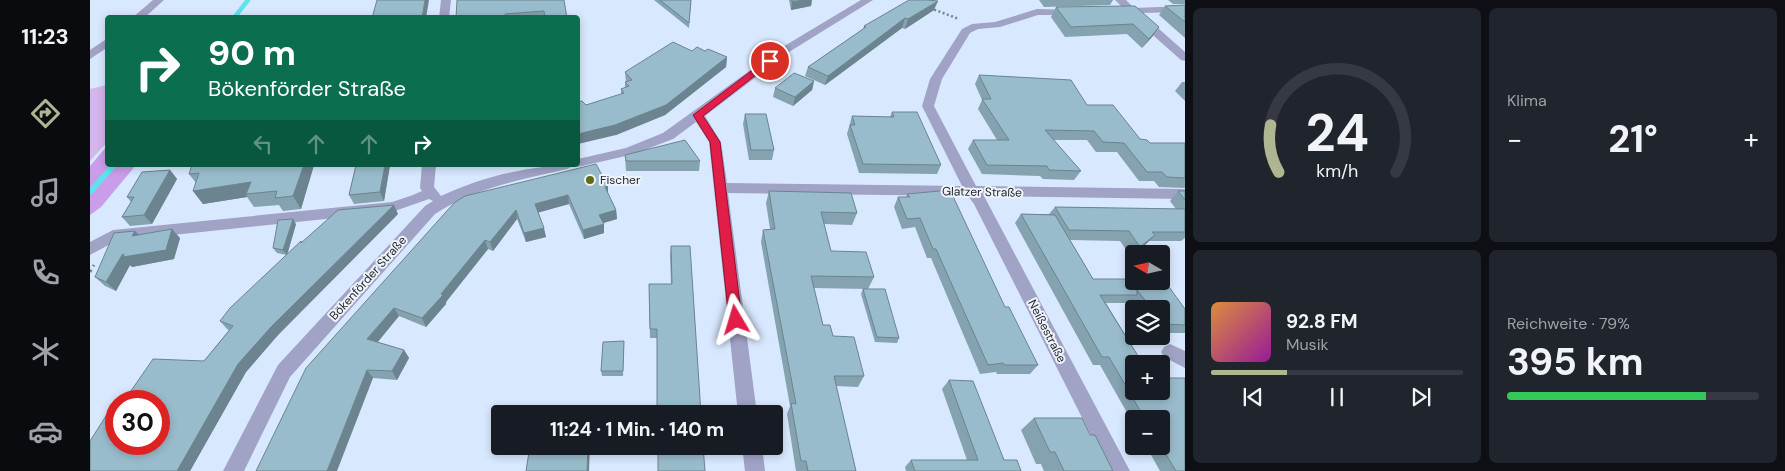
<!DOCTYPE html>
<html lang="de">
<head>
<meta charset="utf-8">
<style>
	:root { --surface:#171b24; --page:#20242c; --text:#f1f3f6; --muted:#9ea1a6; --line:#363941; --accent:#aeb691 }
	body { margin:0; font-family:"DM Sans",sans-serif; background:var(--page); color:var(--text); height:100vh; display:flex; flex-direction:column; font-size:19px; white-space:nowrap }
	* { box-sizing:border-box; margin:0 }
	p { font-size:16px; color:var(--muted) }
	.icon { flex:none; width:28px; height:28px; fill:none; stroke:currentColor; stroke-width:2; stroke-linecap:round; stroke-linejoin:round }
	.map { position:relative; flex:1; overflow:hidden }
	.side { display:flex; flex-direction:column; gap:8px; padding:8px; background:#0d0f14; width:600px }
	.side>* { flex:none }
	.guide { position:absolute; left:15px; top:15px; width:475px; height:152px; border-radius:5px; box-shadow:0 2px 8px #0003; background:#0b6e4f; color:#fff; overflow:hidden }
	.needle { width:32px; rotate:279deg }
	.buttons { position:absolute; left:1035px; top:245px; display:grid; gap:10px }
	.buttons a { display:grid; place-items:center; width:45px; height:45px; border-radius:5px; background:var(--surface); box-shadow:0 2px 8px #0003; font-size:25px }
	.speed { position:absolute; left:15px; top:390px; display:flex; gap:10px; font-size:25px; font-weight:700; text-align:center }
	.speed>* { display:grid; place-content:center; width:65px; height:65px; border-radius:50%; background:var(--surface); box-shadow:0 2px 8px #0003; line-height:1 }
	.speed .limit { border:8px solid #d22; background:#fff; color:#111 }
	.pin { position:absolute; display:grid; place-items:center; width:42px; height:42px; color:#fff; margin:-21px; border:2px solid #fff; border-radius:50%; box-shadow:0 1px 5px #0007 }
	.me { position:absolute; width:55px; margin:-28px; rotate:353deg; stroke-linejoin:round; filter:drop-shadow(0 0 4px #0008) }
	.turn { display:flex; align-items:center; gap:18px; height:105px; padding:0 20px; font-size:22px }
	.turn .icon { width:65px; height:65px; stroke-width:2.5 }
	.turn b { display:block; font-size:35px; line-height:42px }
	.lanes { display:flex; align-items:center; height:48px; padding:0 20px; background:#0003; justify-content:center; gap:25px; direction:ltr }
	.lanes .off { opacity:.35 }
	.big { font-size:38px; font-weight:700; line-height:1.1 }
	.side .card { flex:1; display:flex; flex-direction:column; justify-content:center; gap:8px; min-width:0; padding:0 18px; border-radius:8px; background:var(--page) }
	.side .dial { align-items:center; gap:0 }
	.dial svg { height:130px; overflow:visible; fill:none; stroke:var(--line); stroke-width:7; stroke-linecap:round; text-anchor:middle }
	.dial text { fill:var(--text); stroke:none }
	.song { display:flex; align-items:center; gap:15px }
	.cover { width:60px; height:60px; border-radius:8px; background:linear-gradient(135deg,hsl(30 70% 55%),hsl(300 70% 35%)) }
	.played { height:5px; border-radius:2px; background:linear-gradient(90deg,var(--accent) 30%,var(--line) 30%) }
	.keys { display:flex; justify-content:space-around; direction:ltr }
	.heat { display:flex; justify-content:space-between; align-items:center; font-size:28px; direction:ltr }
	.charge { height:8px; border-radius:4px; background:linear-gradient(90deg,#34c759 79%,var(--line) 0) }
	.side .tiles { flex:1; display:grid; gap:8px; grid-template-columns:repeat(2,1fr) }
	.trip { position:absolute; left:401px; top:405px; width:292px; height:50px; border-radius:5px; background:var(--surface); box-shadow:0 2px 8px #0003; font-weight:700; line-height:50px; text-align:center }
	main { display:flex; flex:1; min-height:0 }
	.dock { display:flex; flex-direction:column; width:90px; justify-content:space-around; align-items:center; background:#090b0e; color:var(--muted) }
	.dock .icon { width:35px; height:35px }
	.dock .active { color:var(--accent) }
	.dock b { font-size:22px; color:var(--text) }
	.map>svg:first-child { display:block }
	.green { fill:#d5b5ec }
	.forest { fill:#ca9dea }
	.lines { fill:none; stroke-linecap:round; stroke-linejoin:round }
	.stream-far1 { stroke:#5ce4ed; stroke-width:4.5 }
	.stream { stroke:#5ce4ed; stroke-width:5.5 }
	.path-far1 { stroke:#758191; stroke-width:2.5; stroke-dasharray:2 2.5; stroke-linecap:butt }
	.path { stroke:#758191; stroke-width:3; stroke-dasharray:2.5 4; stroke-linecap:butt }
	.minor { fill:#a0a2c6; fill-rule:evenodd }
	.wall { fill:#84a2af }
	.shaded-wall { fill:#6b848f }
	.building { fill:#99bccc; stroke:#6b848f }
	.route { fill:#e11d48; stroke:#92132f }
	.poi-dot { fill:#5d6c15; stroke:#f0f4fa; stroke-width:2 }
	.labels { text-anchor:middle; stroke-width:4; stroke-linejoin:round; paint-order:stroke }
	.poi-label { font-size:12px; fill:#1c242e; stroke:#f0f4fa; text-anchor:start }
	.street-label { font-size:12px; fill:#1c242e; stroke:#f0f4fa }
</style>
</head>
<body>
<main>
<nav class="dock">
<b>11:23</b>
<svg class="icon active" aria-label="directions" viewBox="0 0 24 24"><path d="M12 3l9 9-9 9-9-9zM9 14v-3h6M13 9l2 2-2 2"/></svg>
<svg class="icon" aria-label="music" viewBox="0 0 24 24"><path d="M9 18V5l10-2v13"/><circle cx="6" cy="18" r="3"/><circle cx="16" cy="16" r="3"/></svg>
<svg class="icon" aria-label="phone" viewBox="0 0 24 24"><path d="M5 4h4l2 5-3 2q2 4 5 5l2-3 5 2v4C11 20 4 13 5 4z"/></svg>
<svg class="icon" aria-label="climate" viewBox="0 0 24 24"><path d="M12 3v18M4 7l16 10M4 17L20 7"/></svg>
<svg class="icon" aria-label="car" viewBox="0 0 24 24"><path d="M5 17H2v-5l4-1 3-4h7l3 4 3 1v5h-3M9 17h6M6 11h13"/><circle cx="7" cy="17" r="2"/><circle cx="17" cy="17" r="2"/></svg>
</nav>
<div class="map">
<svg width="1095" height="471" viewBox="0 0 1095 471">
	<rect width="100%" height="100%" fill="#d8e8fe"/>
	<!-- green -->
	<path class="green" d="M 17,85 L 17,142 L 0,161 L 0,89 Z"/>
	<!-- forest -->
	<path class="forest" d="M 17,146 L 18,165 L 46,165 L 11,207 L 0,215 L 0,166 Z"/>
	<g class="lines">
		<!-- stream-far1 -->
		<path class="stream-far1" d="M 144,18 L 158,0"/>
		<!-- stream -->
		<path class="stream" d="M 0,192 L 24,165"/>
		<!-- path-far1 -->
		<path class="path-far1" d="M 840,8 L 869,19"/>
		<!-- path -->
		<path class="path" d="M 0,272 L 4,265"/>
		<!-- minor -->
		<g class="minor">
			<path d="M 63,0 L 74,0 L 54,18 L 42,18 Z"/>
			<path d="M 351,0 L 361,0 L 359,18 L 349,18 Z"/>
			<path d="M 771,0 L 783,0 L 699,52 L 615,116 L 631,142 L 637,183 L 872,186 L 832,106 L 840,79 L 872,29 L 882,24 L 905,22 L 947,9 L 988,10 L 988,14 L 984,15 L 948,15 L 910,27 L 888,29 L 880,33 L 852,79 L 844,106 L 886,186 L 1095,189 L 1095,199 L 894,196 L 1040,471 L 1019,471 L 884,204 L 878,196 L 638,193 L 667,414 L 648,414 L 619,142 L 606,122 L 583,139 L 544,154 L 488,167 L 483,166 L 477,169 C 431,180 385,187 345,214 L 200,377 L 154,471 L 133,471 L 188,365 L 335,206 L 343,201 L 339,199 L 302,212 L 26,241 L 0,255 L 0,242 L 23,230 L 302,202 L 323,195 L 332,191 L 330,188 L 332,165 L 346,165 L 344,187 L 351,196 C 394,176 441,165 488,165 L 488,159 L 536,148 L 573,133 L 691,48 Z"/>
			<path d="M 1025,0 L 1036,0 L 1044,8 L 1095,6 L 1095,12 L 1051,13 L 1095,52 L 1095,61 L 1091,60 L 1039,14 L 1025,13 L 1025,9 L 1033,8 Z"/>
			<path d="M 18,38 L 18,47 L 0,59 L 0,50 Z"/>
			<path d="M 1080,344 L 1095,351 L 1095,368 L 1074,357 L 1071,352 L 1074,347 Z"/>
			<path d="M 652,446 L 672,446 L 675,471 L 655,471 Z"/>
		</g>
	</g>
	<!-- wall -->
	<g class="wall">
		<path d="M 474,0 L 477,18 L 366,18 Z"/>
		<path d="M 564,0 L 601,0 L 599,28 Z"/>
		<path d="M 699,0 L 722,0 L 721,6 L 701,10 Z"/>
		<path d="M 949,0 L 1023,0 L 1020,5 L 954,7 Z"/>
		<path d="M 1078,0 L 1095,0 L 1095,4 L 1083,4 Z"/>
		<path d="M 1095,5 L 1095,38 L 1069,15 L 1075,6 Z"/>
		<path d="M 966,7 L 1069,27 L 1062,37 L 1052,48 L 1037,34 L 975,37 L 961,17 Z"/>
		<path d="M 844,10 L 815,29 L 812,28 L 735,85 L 715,76 L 718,67 L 773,29 L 774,26 Z"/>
		<path d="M 602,51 L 615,51 L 637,57 L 636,67 L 575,115 L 526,135 L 496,105 L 531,94 L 531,89 L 535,88 L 535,82 L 536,82 L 535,72 Z"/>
		<path d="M 889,75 L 997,105 L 1050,139 L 1060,143 L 1095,143 L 1095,188 L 1069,187 L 1064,181 L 1049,181 L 1027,152 L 1006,152 L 997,140 L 963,140 L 991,171 L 984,180 L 953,179 L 950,176 L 892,174 L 878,149 L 883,140 L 907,140 L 888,109 L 892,100 L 885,84 Z"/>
		<path d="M 724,81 L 722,90 L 703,106 L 683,97 L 685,88 Z"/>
		<path d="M 1092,82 L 1095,82 L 1095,101 L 1085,91 Z"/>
		<path d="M 802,112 L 851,165 L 847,174 L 769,173 L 757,134 L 762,116 L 800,117 Z"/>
		<path d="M 655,114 L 684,150 L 682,160 L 659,160 L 653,124 Z"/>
		<path d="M 535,155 L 610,161 L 609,171 L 536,171 Z"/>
		<path d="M 224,165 L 211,209 L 193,211 L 189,205 L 164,207 L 157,197 L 113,204 L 103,191 L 106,183 L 99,174 Z"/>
		<path d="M 266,165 L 300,165 L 294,201 L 264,204 L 259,195 Z"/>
		<path d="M 80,170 L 87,179 L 62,224 L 40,226 L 32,217 L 41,202 L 37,197 Z"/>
		<path d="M 518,186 L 518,194 L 526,210 L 527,219 L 513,223 L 514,233 L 494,239 L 479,204 L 448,212 L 456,237 L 436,242 L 427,219 L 403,251 L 398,249 L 356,302 L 356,304 L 336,327 L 309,316 L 287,342 L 314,350 L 319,358 L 307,380 L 283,378 L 166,471 L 364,203 Z"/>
		<path d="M 679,191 L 767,213 L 762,225 L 734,224 L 741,251 L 784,277 L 778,289 L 724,288 L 733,325 L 743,336 L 774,376 L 768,387 L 746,386 L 766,471 L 706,471 L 697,414 L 700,406 L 671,242 L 673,230 L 680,229 L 676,203 Z"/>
		<path d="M 1088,191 L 1095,191 L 1095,238 L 1091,241 L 1059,241 L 1041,257 L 1030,241 L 980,240 L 1003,279 L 1044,279 L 1044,281 L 1047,281 L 1047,287 L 1079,287 L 1095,309 L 1095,333 L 1071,333 L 1071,309 L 1046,309 L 1040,301 L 1038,303 L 1016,303 L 1053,364 L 1044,364 L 1044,391 L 1071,391 L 1071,378 L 1095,378 L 1095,471 L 1070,471 L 1056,446 L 1071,446 L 1071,419 L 1044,419 L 1044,425 L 1010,365 L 1003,365 L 925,223 L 931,214 L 959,214 L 965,207 L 1086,209 L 1080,201 Z"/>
		<path d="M 817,194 L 915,307 L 948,365 L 940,374 L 907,374 L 906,372 L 890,374 L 841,258 L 837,258 L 825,227 L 812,229 L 804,207 L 808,197 L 816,197 Z"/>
		<path d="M 308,214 L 188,335 L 156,372 L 100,471 L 0,471 L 26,444 L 114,361 L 139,330 L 137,329 L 130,321 L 211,241 L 212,242 Z"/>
		<path d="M 206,224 L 197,255 L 187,253 L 183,248 Z"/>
		<path d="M 45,231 L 49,235 L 90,238 L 84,259 L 42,267 L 40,265 L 26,291 L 15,286 L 5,277 Z"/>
		<path d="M 581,246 L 611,414 L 567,414 L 567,338 L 560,338 L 559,294 L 581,284 L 580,256 Z"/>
		<path d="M 773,289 L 809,338 L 807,343 L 785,342 L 771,294 Z"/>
		<path d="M 534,341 L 533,376 L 512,376 L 511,371 Z"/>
		<path d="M 859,380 L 914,460 L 931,471 L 816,471 L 815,467 L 821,460 L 877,460 L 852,389 Z"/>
		<path d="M 944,418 L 1000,435 L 1023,471 L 954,471 L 951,464 L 946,464 L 931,430 Z"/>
	</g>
	<!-- shaded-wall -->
	<g class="shaded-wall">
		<path d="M 335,0 L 339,0 L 336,18 L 332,18 Z"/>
		<path d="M 714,0 L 722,0 L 721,6 L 701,10 L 702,2 Z"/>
		<path d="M 848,1 L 844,10 L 815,29 L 818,19 Z"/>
		<path d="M 815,18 L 812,28 L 735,85 L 738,76 Z"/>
		<path d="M 1069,27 L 1062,37 L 1052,48 L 1059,39 Z"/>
		<path d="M 637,57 L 636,67 L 575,115 L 526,135 L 488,144 L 488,134 Z"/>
		<path d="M 724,81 L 722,90 L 703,106 L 705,97 Z"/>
		<path d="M 214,165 L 224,165 L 211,209 L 203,196 Z"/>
		<path d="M 295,165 L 300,165 L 294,201 L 290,192 Z"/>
		<path d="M 80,170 L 87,179 L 62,224 L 54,215 Z"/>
		<path d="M 161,182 L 156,194 L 157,197 L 113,204 L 103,191 Z"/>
		<path d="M 518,186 L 518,195 L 515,187 Z"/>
		<path d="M 478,195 L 479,204 L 447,213 L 445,204 Z"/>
		<path d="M 304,205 L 308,214 L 188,335 L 156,372 L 100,471 L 87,471 L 148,364 L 181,327 Z"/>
		<path d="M 426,210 L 427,219 L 403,251 L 400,242 Z"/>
		<path d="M 526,210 L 527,219 L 510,224 L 509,215 Z"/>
		<path d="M 203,219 L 206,224 L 197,255 L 193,250 Z"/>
		<path d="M 514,224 L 514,233 L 494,239 L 493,230 Z"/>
		<path d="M 454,228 L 456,237 L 436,242 L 434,233 Z"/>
		<path d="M 82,229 L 90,238 L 84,259 L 42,267 L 40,265 L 26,291 L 16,282 L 32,255 Z"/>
		<path d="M 45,231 L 54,240 L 42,236 Z"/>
		<path d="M 1065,235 L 1056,244 L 1041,257 L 1050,247 Z"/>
		<path d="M 395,240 L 398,249 L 356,302 L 356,304 L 336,327 L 332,318 Z"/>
		<path d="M 304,308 L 309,316 L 283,348 L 277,339 Z"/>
		<path d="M 314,350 L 319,358 L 307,380 L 302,371 Z"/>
		<path d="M 277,370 L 283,378 L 247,471 L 237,471 Z"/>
		<path d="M 498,446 L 500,446 L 499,471 L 497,471 Z"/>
	</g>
	<!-- building -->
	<g class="building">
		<path d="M 287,0 L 335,0 L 332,18 L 282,18 Z"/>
		<path d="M 367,0 L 474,0 L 477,18 L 455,18 L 454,11 L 415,14 L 415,18 L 366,18 Z"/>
		<path d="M 570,0 L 601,0 L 599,23 Z"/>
		<path d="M 702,0 L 714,0 L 702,2 Z"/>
		<path d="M 819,0 L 837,0 L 848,1 L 818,19 L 815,18 L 738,76 L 718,67 L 776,27 L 774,26 Z"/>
		<path d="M 1095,5 L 1095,22 L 1075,6 Z"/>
		<path d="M 1036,6 L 1045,6 L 1069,27 L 1059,39 L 1043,24 L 981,27 L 966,7 Z"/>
		<path d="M 583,42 L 602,51 L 607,47 L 615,51 L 618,49 L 637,57 L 576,105 L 525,125 L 488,134 L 488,102 L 492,101 L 496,105 L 534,93 L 531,89 L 539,86 L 535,82 L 542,80 L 535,72 Z"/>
		<path d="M 704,73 L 724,81 L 705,97 L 685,88 Z"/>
		<path d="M 889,75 L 981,80 L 997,105 L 1023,105 L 1050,139 L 1057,140 L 1060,143 L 1095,143 L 1095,178 L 1077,177 L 1072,172 L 1057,172 L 1034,143 L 1013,142 L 1004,131 L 955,130 L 991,171 L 959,170 L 957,166 L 897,165 L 883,140 L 919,140 L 892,99 L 901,99 Z"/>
		<path d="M 802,112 L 827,112 L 851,165 L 773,164 L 760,125 L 765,125 L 762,116 L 804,117 Z"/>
		<path d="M 655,114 L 676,114 L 684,150 L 661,150 Z"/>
		<path d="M 595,140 L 610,161 L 536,161 L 535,155 Z"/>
		<path d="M 506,164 L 518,186 L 515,187 L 526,210 L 509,215 L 514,224 L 493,230 L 478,195 L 445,204 L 454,228 L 434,233 L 426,210 L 400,242 L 395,240 L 351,294 L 353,295 L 332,318 L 304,308 L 277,339 L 314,350 L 302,371 L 277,370 L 237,471 L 166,471 L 216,368 L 364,203 L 375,196 Z"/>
		<path d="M 102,165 L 214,165 L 203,196 L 185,198 L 187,191 L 156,194 L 161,182 L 103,191 L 109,173 L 99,174 Z"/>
		<path d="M 266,165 L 295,165 L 290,192 L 259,195 Z"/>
		<path d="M 80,170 L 54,215 L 32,217 L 44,197 L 37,197 L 52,172 Z"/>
		<path d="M 860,190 L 915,307 L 919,307 L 948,365 L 915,365 L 913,363 L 898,365 L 846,249 L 843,249 L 830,218 L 817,219 L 808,197 L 820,197 L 817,194 Z"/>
		<path d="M 679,191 L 761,193 L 767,213 L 731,212 L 741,251 L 776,252 L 784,277 L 721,276 L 733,325 L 740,325 L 743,336 L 764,337 L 774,376 L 744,376 L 766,471 L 718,471 L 716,461 L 711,461 L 701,403 L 706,404 L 673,230 L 685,229 Z"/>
		<path d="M 1088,191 L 1095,191 L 1095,200 Z"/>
		<path d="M 304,205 L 181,327 L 148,364 L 87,471 L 0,471 L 0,441 L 23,405 L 26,405 L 26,444 L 69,444 L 69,401 L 34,401 L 63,359 L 114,361 L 143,326 L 130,321 L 140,308 L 211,241 L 211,243 L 248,210 Z"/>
		<path d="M 965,207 L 1095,209 L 1095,232 L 1062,232 L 1065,235 L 1050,247 L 1039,231 L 979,230 Z"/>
		<path d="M 931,214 L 965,215 L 1003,279 L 1044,279 L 1044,281 L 1047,281 L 1047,287 L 1079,287 L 1095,309 L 1095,325 L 1074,324 L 1071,321 L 1071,309 L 1062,309 L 1047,290 L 1047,295 L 1010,295 L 1053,364 L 1044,364 L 1044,391 L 1071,391 L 1071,378 L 1095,378 L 1095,471 L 1086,471 L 1071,446 L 1071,419 L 1055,419 L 1019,357 L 1012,357 Z"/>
		<path d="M 203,219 L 193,250 L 183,248 L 188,220 Z"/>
		<path d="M 82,229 L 76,250 L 33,257 L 34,254 L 32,255 L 16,282 L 5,277 L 24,233 L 45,231 L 42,236 Z"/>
		<path d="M 581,246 L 600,246 L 611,414 L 567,414 L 567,329 L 560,329 L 559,284 L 582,284 Z"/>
		<path d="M 773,289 L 795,289 L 809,338 L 787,337 Z"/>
		<path d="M 534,341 L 533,371 L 511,371 L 513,342 Z"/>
		<path d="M 859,380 L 883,381 L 914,460 L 927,460 L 931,471 L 825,471 L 821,460 L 888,460 Z"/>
		<path d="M 444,411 L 501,411 L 500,414 L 444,414 Z"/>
		<path d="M 944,418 L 992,418 L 1000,435 L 1005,435 L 1023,471 L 974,471 L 965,452 L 960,452 Z"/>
		<path d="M 440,446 L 498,446 L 497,471 L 436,471 Z"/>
		<path d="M 568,446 L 613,446 L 615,471 L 568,471 Z"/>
	</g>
	<!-- route -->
	<path class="route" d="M 677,59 L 684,61 L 613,116 L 630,142 L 652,320 L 650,324 L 646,325 L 641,324 L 639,320 L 620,142 L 603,115 Z"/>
	<!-- markers -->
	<circle class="poi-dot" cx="500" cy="180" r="5"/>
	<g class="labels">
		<!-- poi labels -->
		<g class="poi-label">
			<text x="510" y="184">Fischer</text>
		</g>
		<!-- street labels -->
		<g class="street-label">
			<text transform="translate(892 192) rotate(1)" y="4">Glatzer Straße</text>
			<text transform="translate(278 278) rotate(-48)" y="4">Bökenförder Straße</text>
			<text transform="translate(957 331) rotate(63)" y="4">Neißestraße</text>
		</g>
	</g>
</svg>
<div class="buttons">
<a><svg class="needle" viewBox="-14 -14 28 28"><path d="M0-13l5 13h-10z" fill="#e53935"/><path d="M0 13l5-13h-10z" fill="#9ea1a6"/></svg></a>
<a><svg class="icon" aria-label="layers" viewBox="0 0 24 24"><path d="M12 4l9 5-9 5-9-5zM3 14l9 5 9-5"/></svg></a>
<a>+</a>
<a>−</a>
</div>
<div class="speed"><div class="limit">30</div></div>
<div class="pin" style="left:680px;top:61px;background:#d93025"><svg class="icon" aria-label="arrive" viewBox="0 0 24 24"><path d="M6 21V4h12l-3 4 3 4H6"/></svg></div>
<svg class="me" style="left:646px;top:320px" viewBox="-20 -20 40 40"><path d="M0-17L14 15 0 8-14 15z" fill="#e11d48" stroke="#fff" stroke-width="4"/></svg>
<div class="trip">11:24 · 1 Min. · 140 m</div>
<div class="guide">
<div class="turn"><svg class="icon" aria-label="right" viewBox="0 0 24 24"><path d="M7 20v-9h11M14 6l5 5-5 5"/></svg><div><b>90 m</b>Bökenförder Straße</div></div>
<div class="lanes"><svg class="icon off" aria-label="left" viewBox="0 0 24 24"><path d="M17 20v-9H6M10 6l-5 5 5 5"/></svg><svg class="icon off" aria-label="ahead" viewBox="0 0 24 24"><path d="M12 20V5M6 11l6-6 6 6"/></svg><svg class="icon off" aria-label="ahead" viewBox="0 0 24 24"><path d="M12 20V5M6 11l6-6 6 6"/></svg><svg class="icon" aria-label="right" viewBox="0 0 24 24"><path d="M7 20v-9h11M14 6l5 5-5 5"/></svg></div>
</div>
</div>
<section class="side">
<div class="tiles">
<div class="card dial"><svg viewBox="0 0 100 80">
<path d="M14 69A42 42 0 1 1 86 69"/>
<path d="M14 69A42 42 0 0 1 9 40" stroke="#aeb691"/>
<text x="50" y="56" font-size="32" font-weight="700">24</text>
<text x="50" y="72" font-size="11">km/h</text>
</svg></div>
<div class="card"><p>Klima</p>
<div class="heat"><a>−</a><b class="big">21°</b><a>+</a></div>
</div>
<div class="card">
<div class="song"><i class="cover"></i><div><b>92.8 FM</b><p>Musik</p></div></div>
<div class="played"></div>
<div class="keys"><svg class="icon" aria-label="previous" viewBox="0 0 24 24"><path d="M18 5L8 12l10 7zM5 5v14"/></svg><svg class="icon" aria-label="pause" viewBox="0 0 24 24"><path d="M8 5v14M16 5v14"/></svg><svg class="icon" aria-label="next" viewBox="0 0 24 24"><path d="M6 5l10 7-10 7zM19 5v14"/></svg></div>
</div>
<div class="card"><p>Reichweite · 79%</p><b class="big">395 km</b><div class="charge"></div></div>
</div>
</section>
</main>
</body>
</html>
